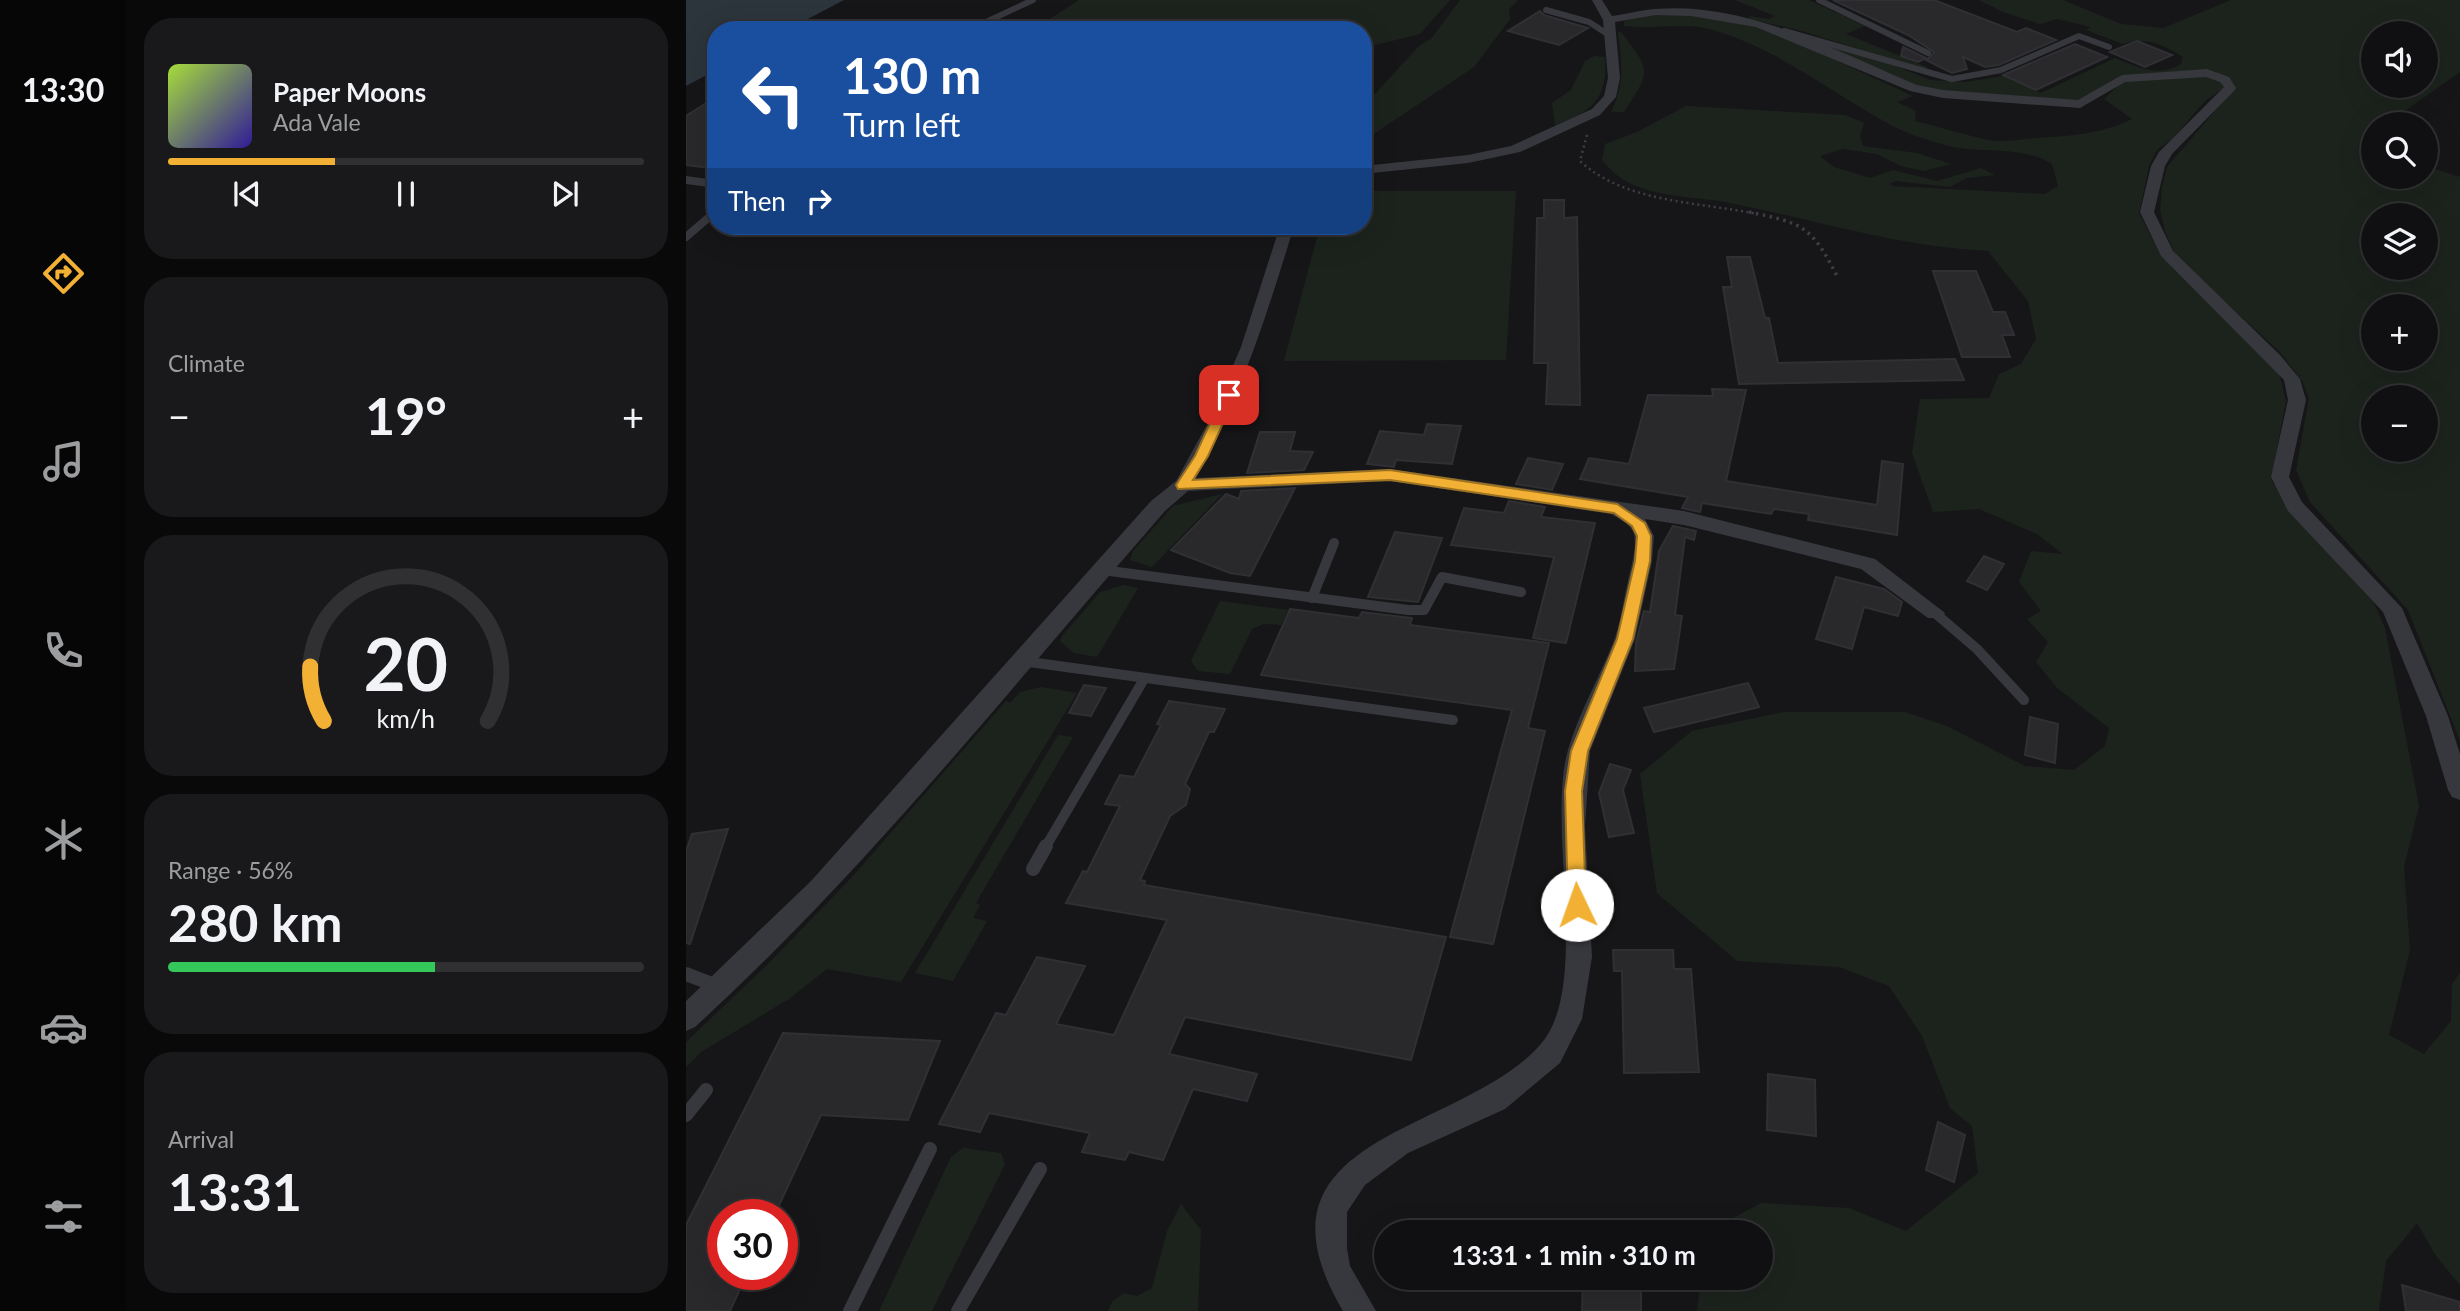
<!DOCTYPE html>
<html lang="en">
<head>
<meta charset="utf-8">
<style>
	:root { --surface:#101012; --page:#19191b; --text:#f1f3f6; --muted:#9c9d9f; --line:#303032; --accent:#f2b134 }
	body { margin:0; font-family:Lato,sans-serif; background:var(--page); color:var(--text); height:100vh; display:flex; flex-direction:column; font-size:26px; white-space:nowrap }
	* { box-sizing:border-box; margin:0 }
	p { font-size:23px; color:var(--muted) }
	.icon { flex:none; width:38px; height:38px; fill:none; stroke:currentColor; stroke-width:2; stroke-linecap:round; stroke-linejoin:round }
	.map { position:relative; flex:1; overflow:hidden }
	.sheet { display:flex; flex-direction:column; gap:18px; padding:18px; background:#09090a; width:560px }
	.sheet>* { flex:none }
	.guide { position:absolute; left:21px; top:21px; width:665px; height:214px; border-radius:28px; box-shadow:0 7px 28px #0002,0 0 0 2px var(--line); background:#1a4fa0; color:#fff; overflow:hidden }
	.tools { position:absolute; left:1675px; top:21px; display:grid; gap:14px }
	.tools a { display:grid; place-items:center; width:77px; height:77px; border-radius:50%; background:var(--surface); box-shadow:0 7px 28px #0002,0 0 0 2px var(--line); font-size:35px }
	.speed { position:absolute; left:21px; top:1199px; display:flex; gap:14px; font-size:35px; font-weight:700; text-align:center }
	.speed>* { display:grid; place-content:center; width:91px; height:91px; border-radius:50%; background:var(--surface); box-shadow:0 7px 28px #0002,0 0 0 2px var(--line); line-height:1 }
	.speed .limit { border:10px solid #d22; background:#fff; color:#111 }
	.pin { position:absolute; display:grid; place-items:center; width:60px; height:60px; color:#fff; margin:-30px; border-radius:14px; box-shadow:0 4px 10px #0006 }
	.me { position:absolute; width:77px; margin:-38px; rotate:357deg; stroke-linejoin:round; filter:drop-shadow(0 0 5px #0008) }
	.turn { display:flex; align-items:center; gap:24px; height:147px; padding:0 21px; font-size:32px }
	.turn .icon { width:91px; height:91px; stroke-width:2.5 }
	.turn b { display:block; font-size:49px; line-height:60px }
	.then { display:flex; align-items:center; height:66px; padding:0 21px; background:#0003; gap:14px; font-size:26px }
	.big { font-size:52px; font-weight:700; line-height:1.1 }
	.sheet .widget { flex:1; display:flex; flex-direction:column; justify-content:center; gap:10px; min-width:0; padding:0 24px; border-radius:28px; background:var(--page) }
	.sheet .dial { align-items:center; gap:0 }
	.dial svg { height:182px; overflow:visible; fill:none; stroke:var(--line); stroke-width:7; stroke-linecap:round; text-anchor:middle }
	.dial text { fill:var(--text); stroke:none }
	.song { display:flex; align-items:center; gap:21px }
	.cover { width:84px; height:84px; border-radius:10px; background:linear-gradient(135deg,hsl(80 70% 55%),hsl(250 70% 35%)) }
	.played { height:7px; border-radius:4px; background:linear-gradient(90deg,var(--accent) 35%,var(--line) 35%) }
	.keys { display:flex; justify-content:space-around; direction:ltr }
	.heat { display:flex; justify-content:space-between; align-items:center; font-size:38px; direction:ltr }
	.charge { height:10px; border-radius:5px; background:linear-gradient(90deg,#34c759 56%,var(--line) 0) }
	.trip { position:absolute; left:688px; top:1220px; width:399px; height:70px; border-radius:35px; background:var(--surface); box-shadow:0 7px 28px #0002,0 0 0 2px var(--line); font-weight:700; line-height:70px; text-align:center }
	main { display:flex; flex:1; min-height:0 }
	.tabs { display:flex; flex-direction:column; width:126px; justify-content:space-around; align-items:center; background:#060607; color:var(--muted) }
	.tabs .icon { width:49px; height:49px }
	.tabs .active { color:var(--accent) }
	.tabs b { font-size:32px; color:var(--text) }
	.map>svg:first-child { display:block }
	.green { fill:#1c231d; fill-rule:evenodd }
	.water { fill:#2c353c }
	.building { fill:#29292c; stroke:#303034; stroke-width:2 }
	.lines { fill:none; stroke-linecap:round; stroke-linejoin:round }
	.path-far1 { stroke:#3d3f44; stroke-width:2.5; stroke-dasharray:2 3.5; stroke-linecap:butt }
	.path { stroke:#3d3f44; stroke-width:3.5; stroke-dasharray:2.5 4.5; stroke-linecap:butt }
	.service-far3 { stroke:#37383d; stroke-width:6 }
	.service-far2 { stroke:#37383d; stroke-width:8 }
	.service-far1 { stroke:#37383d; stroke-width:10 }
	.service { stroke:#37383d; stroke-width:14 }
	.minor { fill:#37383d; fill-rule:evenodd }
	.route { fill:#f2b134; stroke:#9d7322; stroke-width:2 }
</style>
</head>
<body>
<main>
<nav class="tabs">
<b>13:30</b>
<svg class="icon active" aria-label="directions" viewBox="0 0 24 24"><path d="M12 3l9 9-9 9-9-9zM9 14v-3h6M13 9l2 2-2 2"/></svg>
<svg class="icon" aria-label="music" viewBox="0 0 24 24"><path d="M9 18V5l10-2v13"/><circle cx="6" cy="18" r="3"/><circle cx="16" cy="16" r="3"/></svg>
<svg class="icon" aria-label="phone" viewBox="0 0 24 24"><path d="M5 4h4l2 5-3 2q2 4 5 5l2-3 5 2v4C11 20 4 13 5 4z"/></svg>
<svg class="icon" aria-label="climate" viewBox="0 0 24 24"><path d="M12 3v18M4 7l16 10M4 17L20 7"/></svg>
<svg class="icon" aria-label="car" viewBox="0 0 24 24"><path d="M5 17H2v-5l4-1 3-4h7l3 4 3 1v5h-3M9 17h6M6 11h13"/><circle cx="7" cy="17" r="2"/><circle cx="17" cy="17" r="2"/></svg>
<svg class="icon" aria-label="filters" viewBox="0 0 24 24"><path d="M4 7h16M4 17h16"/><circle cx="9" cy="7" r="2"/><circle cx="15" cy="17" r="2"/></svg>
</nav>
<section class="sheet">
<div class="widget">
<div class="song"><i class="cover"></i><div><b>Paper Moons</b><p>Ada Vale</p></div></div>
<div class="played"></div>
<div class="keys"><svg class="icon" aria-label="previous" viewBox="0 0 24 24"><path d="M18 5L8 12l10 7zM5 5v14"/></svg><svg class="icon" aria-label="pause" viewBox="0 0 24 24"><path d="M8 5v14M16 5v14"/></svg><svg class="icon" aria-label="next" viewBox="0 0 24 24"><path d="M6 5l10 7-10 7zM19 5v14"/></svg></div>
</div>
<div class="widget"><p>Climate</p>
<div class="heat"><a>−</a><b class="big">19°</b><a>+</a></div>
</div>
<div class="widget dial"><svg viewBox="0 0 100 80">
<path d="M14 69A42 42 0 1 1 86 69"/>
<path d="M14 69A42 42 0 0 1 8 45" stroke="#f2b134"/>
<text x="50" y="56" font-size="32" font-weight="700">20</text>
<text x="50" y="72" font-size="11">km/h</text>
</svg></div>
<div class="widget"><p>Range · 56%</p><b class="big">280 km</b><div class="charge"></div></div>
<div class="widget"><p>Arrival</p><b class="big">13:31</b></div>
</section>
<div class="map">
<svg width="1774" height="1311" viewBox="0 0 1774 1311">
	<rect width="100%" height="100%" fill="#161618"/>
	<!-- green -->
	<g class="green">
		<path d="M 393,0 L 764,0 L 734,34 L 677,48 L 677,30 L 347,30 Z"/>
		<path d="M 774,0 L 832,0 L 823,9 L 824,19 L 788,67 L 677,141 L 677,107 L 734,45 L 745,39 Z"/>
		<path d="M 1049,0 L 1123,0 L 1179,26 L 1160,34 L 1241,67 L 1239,70 L 1116,31 L 1063,19 L 1063,16 L 1083,19 L 1089,16 Z"/>
		<path d="M 1293,0 L 1377,0 L 1435,24 L 1477,28 L 1545,0 L 1774,0 L 1774,72 L 1701,124 L 1687,124 C 1687,141 1687,158 1687,177 L 1740,177 L 1740,166 L 1774,177 L 1774,741 L 1722,610 L 1624,502 L 1610,470 L 1623,398 L 1616,381 L 1594,352 L 1515,280 L 1488,252 L 1479,231 L 1474,210 L 1476,187 L 1481,167 L 1547,90 L 1535,75 L 1461,74 L 1388,101 L 1255,91 L 1237,88 L 1153,54 L 1141,46 L 1202,63 L 1244,80 L 1280,82 L 1317,76 L 1355,93 L 1429,58 C 1452,67 1471,78 1495,64 L 1497,57 C 1478,45 1459,36 1437,44 L 1400,30 L 1405,27 L 1371,19 L 1354,24 L 1319,13 ZM 1687,33 L 1740,33 L 1740,86 L 1687,86 ZM 1687,215 L 1740,215 L 1740,268 L 1687,268 ZM 1687,306 L 1740,306 L 1740,359 L 1687,359 ZM 1687,397 L 1740,397 L 1740,450 L 1687,450 Z"/>
		<path d="M 970,14 L 1006,15 L 1076,26 L 1227,96 L 1211,102 L 1230,111 L 1229,121 C 1254,127 1278,135 1303,140 C 1320,143 1334,139 1351,138 C 1385,136 1415,134 1446,119 L 1418,99 L 1437,81 L 1519,75 L 1537,81 L 1539,87 L 1519,101 L 1487,138 L 1471,150 L 1463,166 L 1453,213 L 1475,256 L 1593,373 L 1600,401 L 1585,480 L 1607,514 L 1688,603 L 1699,628 L 1733,806 L 1718,867 L 1724,950 L 1703,1035 L 1738,1054 L 1765,1021 L 1766,984 L 1774,973 L 1774,1285 L 1750,1256 L 1731,1223 L 1700,1261 L 1693,1311 L 1011,1311 L 1015,1278 L 1074,1278 L 1074,1232 L 1021,1232 L 1075,1203 L 1163,1208 L 1220,1231 L 1292,1173 L 1286,1126 L 1264,1108 L 1236,1036 L 1203,986 L 1153,967 L 1051,961 L 971,893 L 954,774 L 1006,731 L 1098,712 L 1219,712 L 1261,726 L 1339,766 L 1388,770 L 1419,746 L 1423,728 L 1371,688 L 1350,662 L 1362,642 L 1341,619 L 1355,611 L 1333,582 L 1345,551 L 1377,554 L 1351,534 L 1293,509 L 1247,512 L 1226,453 L 1234,399 L 1303,398 L 1313,374 L 1335,364 L 1350,339 L 1342,301 L 1302,251 C 1212,247 1127,219 1039,202 C 1010,197 977,197 950,186 C 935,180 926,172 916,160 L 919,144 L 951,132 L 1000,106 L 1159,115 L 1178,123 L 1174,135 L 1177,146 L 1231,153 L 1265,164 L 1237,171 L 1215,166 L 1191,154 L 1157,149 L 1134,156 L 1148,167 L 1184,178 L 1207,170 L 1251,181 L 1295,168 L 1309,175 L 1281,178 L 1264,187 L 1210,181 L 1203,184 L 1207,186 L 1359,194 L 1372,186 L 1366,164 C 1332,143 1289,156 1252,143 C 1237,138 1221,134 1207,126 C 1146,94 1091,47 1023,29 C 996,22 966,30 938,26 L 938,21 Z"/>
		<path d="M 934,31 C 965,71 966,70 938,112 L 925,112 C 939,84 936,63 932,33 Z"/>
		<path d="M 908,56 L 919,57 C 922,99 906,112 869,125 L 866,103 L 885,90 L 899,61 Z"/>
		<path d="M 677,191 L 830,191 L 820,360 L 598,361 L 634,226 L 677,226 Z"/>
		<path d="M 536,494 L 466,567 L 444,560 L 447,551 L 487,506 Z"/>
		<path d="M 437,585 L 452,588 L 411,657 L 388,653 L 374,641 L 377,635 L 414,592 Z"/>
		<path d="M 534,601 L 602,610 L 595,625 L 578,624 L 566,629 L 544,674 L 512,671 L 505,661 Z"/>
		<path d="M 355,687 L 391,693 L 215,982 L 141,969 L 103,999 L 15,1052 L 0,1067 L 0,1042 L 82,964 L 167,876 L 320,701 L 324,703 L 334,692 Z"/>
		<path d="M 372,735 L 387,737 L 290,903 L 294,905 L 287,918 L 301,921 L 267,981 L 229,973 Z"/>
		<path d="M 277,1148 L 315,1153 L 319,1164 L 246,1311 L 193,1311 L 265,1157 Z"/>
		<path d="M 495,1204 L 515,1230 L 512,1311 L 422,1311 L 426,1302 L 438,1293 L 451,1296 L 466,1288 L 481,1231 Z"/>
	</g>
	<!-- water -->
	<path class="water" d="M 0,0 L 158,0 L 101,30 L 30,30 L 30,70 L 0,86 Z"/>
	<!-- building -->
	<g class="building">
		<path d="M 1147,0 L 1248,0 L 1331,32 L 1340,28 L 1370,40 L 1313,65 L 1299,67 L 1277,57 L 1281,69 L 1266,73 L 1238,59 L 1232,62 L 1215,56 L 1217,47 L 1242,59 L 1248,52 L 1222,35 Z"/>
		<path d="M 854,11 L 858,15 L 902,28 L 873,45 L 822,31 Z"/>
		<path d="M 1451,41 L 1486,55 L 1459,67 L 1424,52 Z"/>
		<path d="M 1389,44 L 1421,57 L 1350,90 L 1317,75 Z"/>
		<path d="M 30,97 L 30,163 L 23,168 L 0,165 L 0,116 Z"/>
		<path d="M 858,200 L 878,200 L 878,218 L 891,217 L 894,405 L 860,404 L 862,363 L 848,363 L 851,218 L 858,218 Z"/>
		<path d="M 1041,257 L 1064,257 L 1079,318 L 1083,318 L 1092,363 L 1269,359 L 1278,380 L 1053,384 L 1037,287 L 1046,287 Z"/>
		<path d="M 1247,271 L 1290,271 L 1307,312 L 1319,312 L 1328,335 L 1316,335 L 1324,357 L 1276,357 Z"/>
		<path d="M 1026,389 L 1060,390 L 1040,481 L 1191,505 L 1196,461 L 1217,464 L 1211,535 L 1122,520 L 1123,514 L 1088,509 L 1085,514 L 1016,503 L 1014,512 L 996,508 L 1002,497 L 894,479 L 903,458 L 943,464 L 962,395 L 1027,396 Z"/>
		<path d="M 741,424 L 775,426 L 766,464 L 710,460 L 708,467 L 681,464 L 694,431 L 738,435 Z"/>
		<path d="M 574,432 L 609,432 L 604,451 L 627,452 L 618,470 L 561,473 Z"/>
		<path d="M 842,458 L 877,464 L 866,490 L 830,484 Z"/>
		<path d="M 609,488 L 564,576 L 544,573 L 485,550 L 540,494 L 553,499 L 555,491 Z"/>
		<path d="M 823,501 L 859,507 L 855,517 L 909,523 L 880,643 L 847,638 L 868,557 L 765,545 L 778,508 L 818,513 Z"/>
		<path d="M 987,526 L 1010,531 L 1008,540 L 999,537 L 989,615 L 996,616 L 988,669 L 949,671 L 950,643 L 958,611 L 964,612 L 973,551 Z"/>
		<path d="M 709,532 L 756,538 L 732,602 L 682,597 Z"/>
		<path d="M 1298,556 L 1318,564 L 1301,590 L 1281,581 Z"/>
		<path d="M 1150,577 L 1198,589 L 1216,602 L 1212,616 L 1178,607 L 1166,649 L 1130,639 Z"/>
		<path d="M 604,609 L 673,618 L 676,612 L 726,618 L 724,625 L 863,643 L 842,728 L 859,731 L 807,944 L 764,937 L 826,710 L 575,675 Z"/>
		<path d="M 1062,683 L 1073,707 L 968,732 L 958,708 Z"/>
		<path d="M 398,685 L 420,688 L 405,716 L 383,713 Z"/>
		<path d="M 483,701 L 539,709 L 528,732 L 523,732 L 499,784 L 504,789 L 500,805 L 484,816 L 454,880 L 459,881 L 458,885 L 760,937 L 725,1060 L 499,1017 L 483,1054 L 571,1074 L 561,1101 L 507,1089 L 477,1160 L 443,1152 L 439,1160 L 396,1152 L 404,1133 L 303,1113 L 294,1132 L 253,1124 L 310,1013 L 320,1015 L 351,957 L 399,966 L 370,1024 L 428,1035 L 481,920 L 380,903 L 397,871 L 401,872 L 434,806 L 419,804 L 434,775 L 448,777 L 475,725 L 471,724 Z"/>
		<path d="M 1344,717 L 1372,724 L 1369,763 L 1339,755 Z"/>
		<path d="M 924,764 L 945,770 L 937,790 L 948,833 L 923,837 L 913,793 Z"/>
		<path d="M 42,829 L 4,944 L 0,943 L 0,851 L 6,834 Z"/>
		<path d="M 927,950 L 987,950 L 988,969 L 1005,969 L 1013,1072 L 938,1073 L 936,971 L 928,971 Z"/>
		<path d="M 97,1033 L 254,1041 L 222,1120 L 135,1115 L 89,1214 L 37,1214 L 37,1274 L 61,1274 L 44,1311 L 0,1311 L 0,1225 Z"/>
		<path d="M 1082,1074 L 1129,1080 L 1130,1136 L 1081,1130 Z"/>
		<path d="M 1252,1122 L 1279,1135 L 1268,1182 L 1240,1170 Z"/>
		<path d="M 897,1278 L 955,1278 L 955,1311 L 896,1311 Z"/>
		<path d="M 1716,1285 L 1774,1302 L 1774,1311 L 1720,1311 Z"/>
	</g>
	<g class="lines">
		<!-- path-far1 -->
		<path class="path-far1" d="M 901,135 L 894,161 C 939,203 1014,202 1071,214"/>
		<!-- path -->
		<path class="path" d="M 1063,212 C 1116,223 1125,225 1151,276"/>
		<!-- service-far3 -->
		<g class="service-far3">
			<path d="M 1133,0 L 1242,53"/>
			<path d="M 860,10 L 903,22 L 923,35"/>
			<path d="M 283,30 L 347,0"/>
			<path d="M 1098,31 L 1266,79 L 1315,70 L 1393,36 L 1423,47"/>
			<path d="M 27,214 L 30,211"/>
		</g>
		<!-- service-far2 -->
		<path class="service-far2" d="M 0,237 L 29,212"/>
		<!-- service-far1 -->
		<g class="service-far1">
			<path d="M 416,570 L 722,610 L 738,610 L 756,577 L 835,592"/>
			<path d="M 626,598 L 648,543"/>
			<path d="M 1249,613 L 1291,649 L 1338,700"/>
			<path d="M 336,661 L 767,720"/>
			<path d="M 359,848 L 458,679"/>
		</g>
		<!-- service -->
		<g class="service">
			<path d="M 347,869 L 360,846"/>
			<path d="M 0,974 L 31,986"/>
			<path d="M 0,1115 L 20,1090"/>
			<path d="M 164,1311 L 244,1149"/>
			<path d="M 272,1311 L 354,1169"/>
		</g>
		<!-- minor -->
		<g class="minor">
			<path d="M 906,0 L 916,0 L 926,16 C 940,14 955,10 969,9 C 1060,1 1150,51 1231,85 L 1257,90 L 1392,100 L 1436,75 L 1521,69 L 1543,77 L 1550,88 L 1548,91 L 1486,154 L 1479,166 L 1468,212 L 1487,251 L 1594,355 L 1614,379 L 1620,400 L 1603,477 L 1616,502 L 1716,608 L 1762,716 L 1774,754 L 1774,800 L 1766,797 L 1762,790 L 1740,716 L 1697,612 L 1602,511 L 1585,477 L 1602,400 L 1598,380 L 1475,256 L 1454,212 L 1465,166 L 1473,152 L 1538,87 L 1534,82 L 1520,77 L 1439,82 L 1394,108 L 1257,98 L 1224,91 L 1070,27 L 1005,16 L 970,15 L 929,22 L 934,78 L 930,97 L 914,115 L 834,152 L 782,163 L 677,174 L 677,166 L 782,155 L 825,146 L 906,109 L 918,96 L 922,78 L 917,20 Z"/>
			<path d="M 0,176 L 30,180 L 30,188 L 0,184 Z"/>
			<path d="M 594,226 L 608,226 C 580,318 556,393 510,478 L 704,469 L 998,511 L 1189,559 L 1259,613 L 1256,618 L 1242,618 L 1175,569 L 998,525 L 959,519 L 968,536 L 966,561 L 949,639 L 904,751 L 899,826 L 906,957 L 896,1019 L 874,1063 L 819,1109 L 722,1153 L 679,1185 L 661,1212 L 661,1248 L 664,1266 L 690,1311 L 657,1311 C 552,1134 774,1135 854,1045 C 906,987 860,827 882,750 C 893,713 913,678 927,643 C 935,623 937,601 942,581 C 945,567 951,548 948,534 C 945,524 933,519 925,514 L 704,481 L 502,491 L 479,511 C 326,686 181,870 9,1027 L 0,1031 L 0,1001 L 125,881 L 465,501 L 490,481 L 524,419 L 555,347 Z"/>
		</g>
	</g>
	<!-- route -->
	<path class="route" d="M 543,391 L 550,395 L 522,456 L 507,480 L 704,470 L 931,504 L 959,523 L 965,536 L 964,561 L 947,639 L 902,751 L 896,791 L 900,905 L 898,911 L 891,913 L 884,911 L 882,905 L 879,791 L 885,751 L 931,639 L 949,561 L 951,536 L 946,526 L 928,513 L 704,480 L 492,489 L 490,485 L 509,456 L 537,395 Z"/>
</svg>
<div class="tools">
<a><svg class="icon" aria-label="sound" viewBox="0 0 24 24"><path d="M4 9h4l5-4v14l-5-4H4zM17 9q2 3 0 6"/></svg></a>
<a><svg class="icon" aria-label="search" viewBox="0 0 24 24"><circle cx="10" cy="10" r="6"/><path d="M15 15l6 6"/></svg></a>
<a><svg class="icon" aria-label="layers" viewBox="0 0 24 24"><path d="M12 4l9 5-9 5-9-5zM3 14l9 5 9-5"/></svg></a>
<a>+</a>
<a>−</a>
</div>
<div class="speed"><div class="limit">30</div></div>
<div class="pin" style="left:543px;top:395px;background:#d93025"><svg class="icon" aria-label="arrive" viewBox="0 0 24 24"><path d="M6 21V4h12l-3 4 3 4H6"/></svg></div>
<svg class="me" style="left:891px;top:905px" viewBox="-20 -20 40 40"><circle r="19" fill="#fff"/><path d="M0-13L10 11 0 6-10 11z" fill="#f2b134"/></svg>
<div class="trip">13:31 · 1 min · 310 m</div>
<div class="guide">
<div class="turn"><svg class="icon" aria-label="left" viewBox="0 0 24 24"><path d="M17 20v-9H6M10 6l-5 5 5 5"/></svg><div><b>130 m</b>Turn left</div></div>
<div class="then">Then<svg class="icon" aria-label="right" viewBox="0 0 24 24"><path d="M7 20v-9h11M14 6l5 5-5 5"/></svg></div>
</div>
</div>
</main>
</body>
</html>
